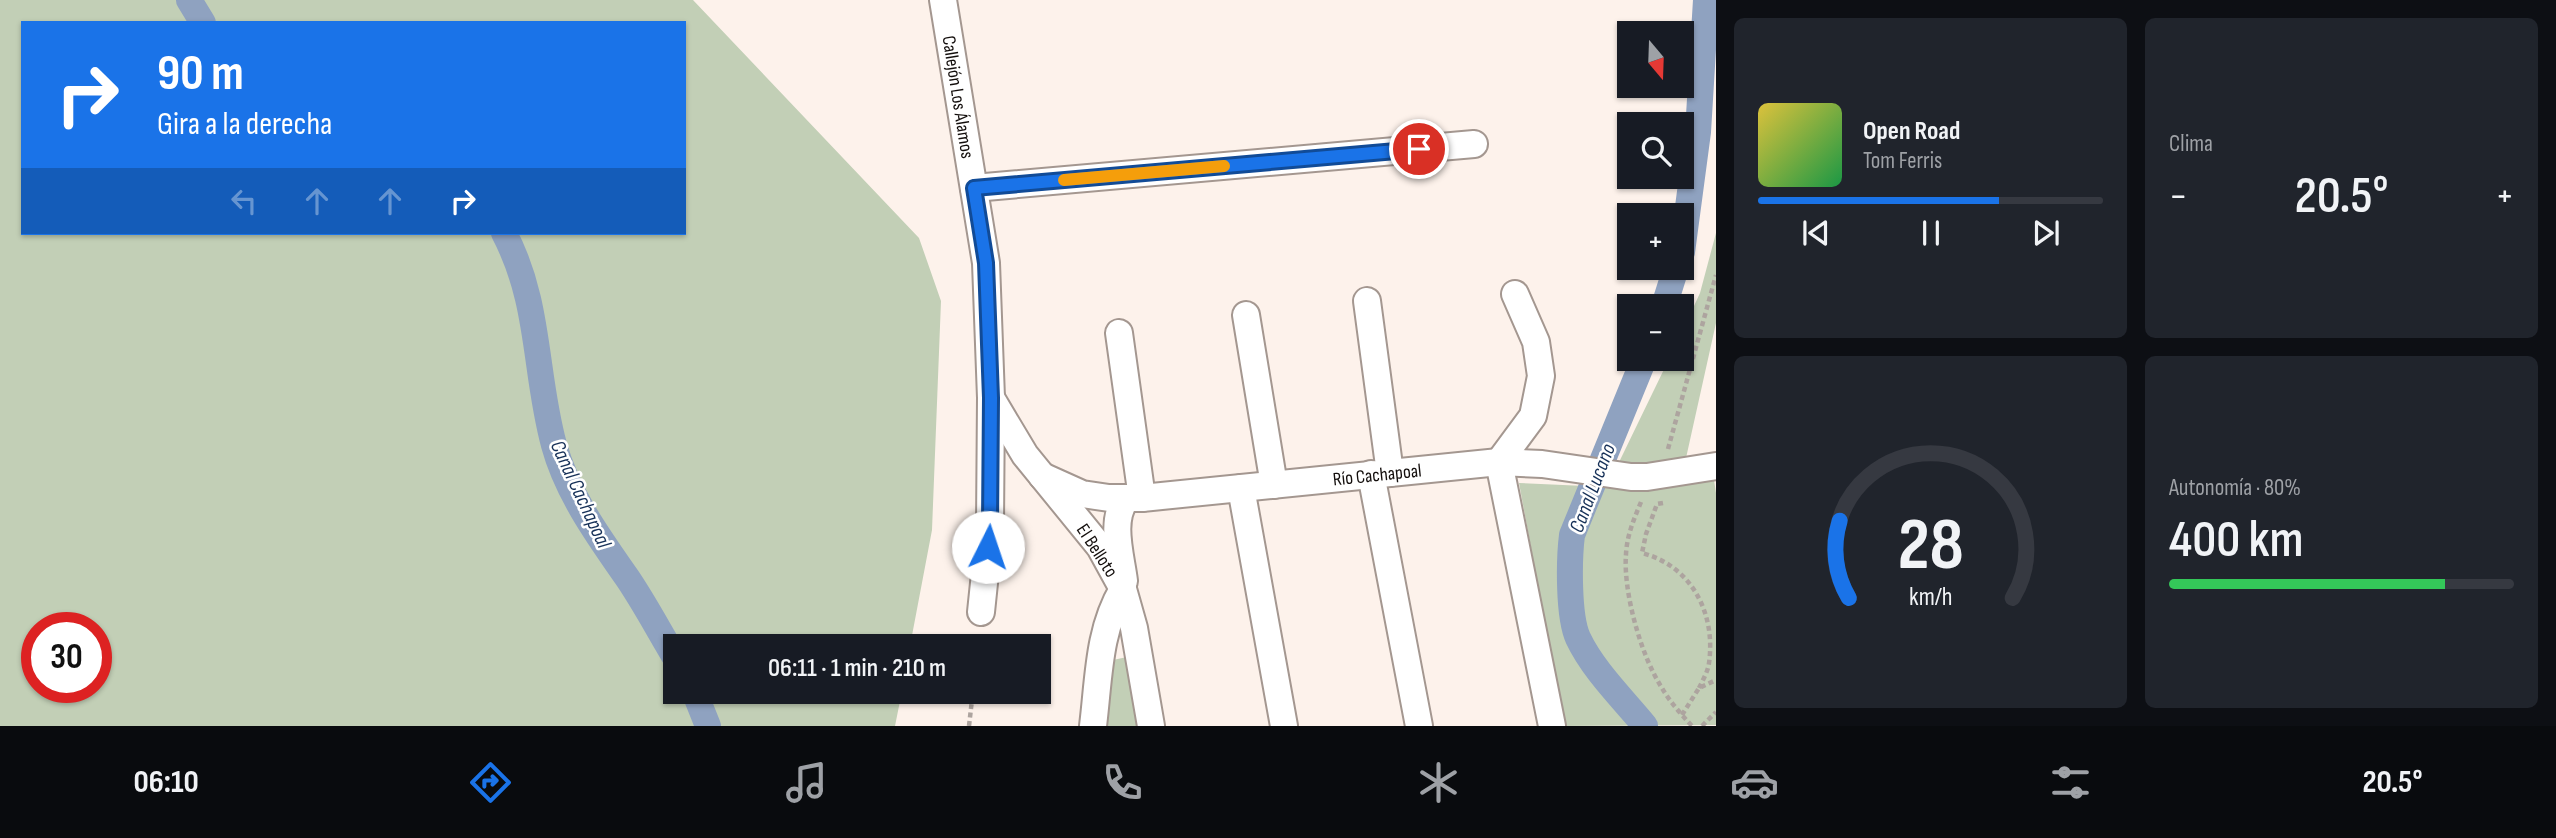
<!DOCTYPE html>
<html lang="es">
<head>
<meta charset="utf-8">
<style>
	:root { --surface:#171b24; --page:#20242c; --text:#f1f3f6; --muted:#9ea1a6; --line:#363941; --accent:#1a73e8 }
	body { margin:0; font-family:"Sofia Sans Condensed",sans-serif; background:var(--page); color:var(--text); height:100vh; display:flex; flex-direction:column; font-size:26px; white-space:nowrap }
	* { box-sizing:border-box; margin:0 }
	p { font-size:23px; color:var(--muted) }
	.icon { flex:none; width:38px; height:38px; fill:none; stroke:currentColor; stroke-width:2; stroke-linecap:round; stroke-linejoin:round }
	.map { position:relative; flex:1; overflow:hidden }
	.panel { display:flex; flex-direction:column; gap:18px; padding:18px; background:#0d0f14; width:840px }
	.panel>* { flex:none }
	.hud { position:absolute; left:21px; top:21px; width:665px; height:214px; border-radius:0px; box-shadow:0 2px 5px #0004; background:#1a73e8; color:#fff; overflow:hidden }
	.needle { width:46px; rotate:161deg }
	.buttons { position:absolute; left:1617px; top:21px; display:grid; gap:14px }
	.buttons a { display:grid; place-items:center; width:77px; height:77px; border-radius:0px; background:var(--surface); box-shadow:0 2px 5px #0004; font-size:35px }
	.speed { position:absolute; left:21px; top:612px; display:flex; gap:14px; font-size:35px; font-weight:700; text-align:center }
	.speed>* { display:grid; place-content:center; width:91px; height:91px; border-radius:50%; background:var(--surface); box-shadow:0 2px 5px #0004; line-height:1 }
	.speed .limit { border:10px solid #d22; background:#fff; color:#111 }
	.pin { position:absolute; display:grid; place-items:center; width:60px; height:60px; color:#fff; margin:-30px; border:4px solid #fff; border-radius:50%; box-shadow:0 2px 7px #0007 }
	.me { position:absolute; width:77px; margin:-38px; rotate:4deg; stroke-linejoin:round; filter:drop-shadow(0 0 5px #0008) }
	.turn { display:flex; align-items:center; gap:24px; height:147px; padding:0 21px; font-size:32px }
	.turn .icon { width:91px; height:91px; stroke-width:2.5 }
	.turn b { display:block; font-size:49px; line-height:60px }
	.lanes { display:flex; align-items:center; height:66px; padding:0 21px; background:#0003; justify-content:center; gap:35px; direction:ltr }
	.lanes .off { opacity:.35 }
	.big { font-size:52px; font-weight:600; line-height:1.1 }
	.panel .widget { flex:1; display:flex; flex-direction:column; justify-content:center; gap:10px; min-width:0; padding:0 24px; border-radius:10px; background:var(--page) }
	.panel .dial { align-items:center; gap:0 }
	.dial svg { height:182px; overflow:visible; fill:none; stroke:var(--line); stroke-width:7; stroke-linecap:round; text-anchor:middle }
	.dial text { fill:var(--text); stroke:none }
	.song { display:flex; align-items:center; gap:21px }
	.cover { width:84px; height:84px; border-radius:10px; background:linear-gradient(135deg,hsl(50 70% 55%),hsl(140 70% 35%)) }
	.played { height:7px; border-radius:4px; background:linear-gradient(90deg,var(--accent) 70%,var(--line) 70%) }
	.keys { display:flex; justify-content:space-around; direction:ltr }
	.heat { display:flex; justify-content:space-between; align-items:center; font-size:38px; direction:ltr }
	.charge { height:10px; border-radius:5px; background:linear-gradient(90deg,#34c759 80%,var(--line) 0) }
	.panel .tiles { flex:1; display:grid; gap:18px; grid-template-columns:repeat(2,1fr) }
	.trip { position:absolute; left:663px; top:634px; width:388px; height:70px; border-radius:0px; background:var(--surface); box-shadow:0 2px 5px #0004; font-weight:600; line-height:70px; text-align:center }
	.menu { display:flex; height:112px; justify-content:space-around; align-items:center; background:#090b0e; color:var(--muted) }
	.menu .icon { width:49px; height:49px }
	.menu .on { color:var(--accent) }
	.menu b { font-size:32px; color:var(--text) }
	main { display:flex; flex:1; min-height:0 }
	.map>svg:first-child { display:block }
	.green { fill:#c2cfb6; fill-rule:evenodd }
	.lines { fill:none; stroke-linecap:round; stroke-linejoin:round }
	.canal { stroke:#8fa2c0; stroke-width:26 }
	.minor-casing { stroke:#a49790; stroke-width:30 }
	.path { stroke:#ada49f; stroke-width:4.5; stroke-dasharray:5 3.5; stroke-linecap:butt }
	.minor { stroke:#fff; stroke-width:26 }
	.route-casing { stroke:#114b97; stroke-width:18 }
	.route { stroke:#1a73e8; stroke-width:12 }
	.slow { stroke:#f59e0b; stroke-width:12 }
	.labels { text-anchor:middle; stroke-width:5; stroke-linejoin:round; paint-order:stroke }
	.street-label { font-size:19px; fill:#130e0c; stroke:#fff }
	.water-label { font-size:21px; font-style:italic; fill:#173158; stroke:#fff }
</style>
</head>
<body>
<main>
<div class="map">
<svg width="1716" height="726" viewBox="0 0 1716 726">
	<rect width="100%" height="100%" fill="#fdf2eb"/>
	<!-- green -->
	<g class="green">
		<path d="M 0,0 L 693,0 L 919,238 L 941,301 L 932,530 L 910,646 L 676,646 L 676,691 L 902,691 L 895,726 L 0,726 ZM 23,23 L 684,23 L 684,233 L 23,233 ZM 37,628 L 96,628 L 96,688 L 37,688 Z"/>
		<path d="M 1716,233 L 1716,323 L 1680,485 L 1714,480 L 1716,493 L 1716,725 L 1564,726 L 1519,483 L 1607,487 L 1669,359 L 1682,359 L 1682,332 L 1700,293 Z"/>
		<path d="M 1127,657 L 1138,726 L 1106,726 L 1113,660 Z"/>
	</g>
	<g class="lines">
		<!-- canal -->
		<g class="canal">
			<path d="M 189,0 L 203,23"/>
			<path d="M 504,233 C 541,303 534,372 554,445 C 567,493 598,536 626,576 C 644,602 659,631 676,659"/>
			<path d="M 1682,252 L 1698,132 L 1706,0"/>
			<path d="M 1664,306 L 1676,268"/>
			<path d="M 1644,359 L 1572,535 C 1569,559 1568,616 1578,638 C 1593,670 1623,699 1645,726"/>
			<path d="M 694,691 L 708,726"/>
		</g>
		<!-- minor casing -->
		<g class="minor-casing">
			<g id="minor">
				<path d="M 943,0 L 986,263 L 991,398 L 990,525 L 981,612"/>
				<path d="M 974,188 L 1474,144"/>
				<path d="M 1515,294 L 1536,342 L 1541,376 L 1533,416 L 1499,462 L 1552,726"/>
				<path d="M 1367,301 L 1390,473"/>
				<path d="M 1246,315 L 1274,485"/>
				<path d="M 1119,333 L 1142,498"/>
				<path d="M 991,398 L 1025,455 L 1100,547 L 1123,589 L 1134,628 L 1151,726"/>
				<path d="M 1371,474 L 1419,726"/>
				<path d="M 1042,476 L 1082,494 L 1109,498 L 1142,498 L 1499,462 L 1542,464 L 1631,477 L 1647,477 L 1716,466"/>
				<path d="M 1241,488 L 1284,726"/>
				<path d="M 1124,581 C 1121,556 1109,519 1127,498"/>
				<path d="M 1093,726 C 1099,678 1098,631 1123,589"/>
			</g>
		</g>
		<!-- path -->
		<g class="path">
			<path d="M 1668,449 L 1716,275"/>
			<path d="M 1641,502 C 1634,519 1627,535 1626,554 C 1623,592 1641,656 1662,688 C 1670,702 1681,714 1692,726"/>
			<path d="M 1663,503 L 1657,504 L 1646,534 L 1642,553 C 1692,566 1716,614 1709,663 C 1708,671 1703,680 1699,688"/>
			<path d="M 1682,715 L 1699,688 L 1716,680"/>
			<path d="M 969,726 L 973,691"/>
			<path d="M 1702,726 L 1716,712"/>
		</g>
		<!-- minor -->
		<use href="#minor" class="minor"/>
	</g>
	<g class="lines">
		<!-- route casing -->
		<g class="route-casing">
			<path id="route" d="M 988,547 L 990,525 L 991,398 L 986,263 L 974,188 L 1419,149"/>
		</g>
		<!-- route -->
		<use href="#route" class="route"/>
		<!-- slow -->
		<path class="slow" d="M 1064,180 L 1224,166"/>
	</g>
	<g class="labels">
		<!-- street labels -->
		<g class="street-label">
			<text transform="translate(959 97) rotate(81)" y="7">Callejón Los Álamos</text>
			<text transform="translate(1377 474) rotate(-6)" y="7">Río Cachapoal</text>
			<text transform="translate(1098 550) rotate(57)" y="7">El Belloto</text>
		</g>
		<!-- water labels -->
		<g class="water-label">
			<text transform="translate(1592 488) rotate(-69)" y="7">Canal Lucano</text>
			<text transform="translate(581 494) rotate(65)" y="7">Canal Cachapoal</text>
		</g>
	</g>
</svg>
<div class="buttons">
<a><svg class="needle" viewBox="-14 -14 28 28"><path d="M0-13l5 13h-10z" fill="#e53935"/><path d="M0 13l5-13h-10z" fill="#9ea1a6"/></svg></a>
<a><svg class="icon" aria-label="search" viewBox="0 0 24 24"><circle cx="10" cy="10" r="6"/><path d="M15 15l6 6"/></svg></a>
<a>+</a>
<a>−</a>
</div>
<div class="speed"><div class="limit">30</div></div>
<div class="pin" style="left:1419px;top:149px;background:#d93025"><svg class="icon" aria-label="arrive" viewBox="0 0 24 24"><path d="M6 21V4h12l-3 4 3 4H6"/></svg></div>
<svg class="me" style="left:988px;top:547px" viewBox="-20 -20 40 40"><circle r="19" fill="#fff"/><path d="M0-13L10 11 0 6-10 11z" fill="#1a73e8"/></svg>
<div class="trip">06:11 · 1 min · 210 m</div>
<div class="hud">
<div class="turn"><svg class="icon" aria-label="right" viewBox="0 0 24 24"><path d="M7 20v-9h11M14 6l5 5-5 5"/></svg><div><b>90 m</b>Gira a la derecha</div></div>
<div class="lanes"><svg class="icon off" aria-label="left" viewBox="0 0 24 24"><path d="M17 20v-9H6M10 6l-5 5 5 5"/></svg><svg class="icon off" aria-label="ahead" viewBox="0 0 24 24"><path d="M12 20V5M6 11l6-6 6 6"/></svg><svg class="icon off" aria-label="ahead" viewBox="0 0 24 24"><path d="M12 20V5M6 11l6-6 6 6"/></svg><svg class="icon" aria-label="right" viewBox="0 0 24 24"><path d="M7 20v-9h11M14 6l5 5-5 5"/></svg></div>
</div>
</div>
<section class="panel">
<div class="tiles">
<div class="widget">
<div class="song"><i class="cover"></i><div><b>Open Road</b><p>Tom Ferris</p></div></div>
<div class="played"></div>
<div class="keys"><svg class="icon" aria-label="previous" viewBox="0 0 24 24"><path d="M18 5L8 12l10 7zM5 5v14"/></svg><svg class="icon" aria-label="pause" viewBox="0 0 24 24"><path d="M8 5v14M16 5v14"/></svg><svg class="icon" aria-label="next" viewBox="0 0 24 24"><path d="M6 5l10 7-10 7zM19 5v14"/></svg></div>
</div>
<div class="widget"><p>Clima</p>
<div class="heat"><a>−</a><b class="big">20.5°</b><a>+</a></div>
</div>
<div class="widget dial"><svg viewBox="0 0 100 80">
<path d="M14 69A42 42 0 1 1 86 69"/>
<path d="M14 69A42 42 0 0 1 10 35" stroke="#1a73e8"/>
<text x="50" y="56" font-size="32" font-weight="700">28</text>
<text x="50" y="72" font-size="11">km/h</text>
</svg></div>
<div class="widget"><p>Autonomía · 80%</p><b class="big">400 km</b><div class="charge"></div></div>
</div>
</section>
</main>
<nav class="menu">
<b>06:10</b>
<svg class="icon on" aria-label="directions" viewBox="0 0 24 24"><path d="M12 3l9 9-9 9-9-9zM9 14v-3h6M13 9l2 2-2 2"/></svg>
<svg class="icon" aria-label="music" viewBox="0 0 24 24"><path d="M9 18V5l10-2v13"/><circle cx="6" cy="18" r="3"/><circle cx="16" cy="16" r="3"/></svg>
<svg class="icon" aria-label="phone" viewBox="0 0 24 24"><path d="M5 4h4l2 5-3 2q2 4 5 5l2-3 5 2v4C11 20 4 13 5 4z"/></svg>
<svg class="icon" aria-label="climate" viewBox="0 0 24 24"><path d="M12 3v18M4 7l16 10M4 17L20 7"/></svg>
<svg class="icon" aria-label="car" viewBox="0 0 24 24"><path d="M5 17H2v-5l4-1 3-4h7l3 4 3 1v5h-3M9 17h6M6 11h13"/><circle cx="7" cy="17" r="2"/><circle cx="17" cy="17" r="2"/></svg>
<svg class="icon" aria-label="filters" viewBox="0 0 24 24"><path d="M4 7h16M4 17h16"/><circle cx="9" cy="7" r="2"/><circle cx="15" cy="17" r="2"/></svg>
<b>20.5°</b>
</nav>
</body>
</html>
